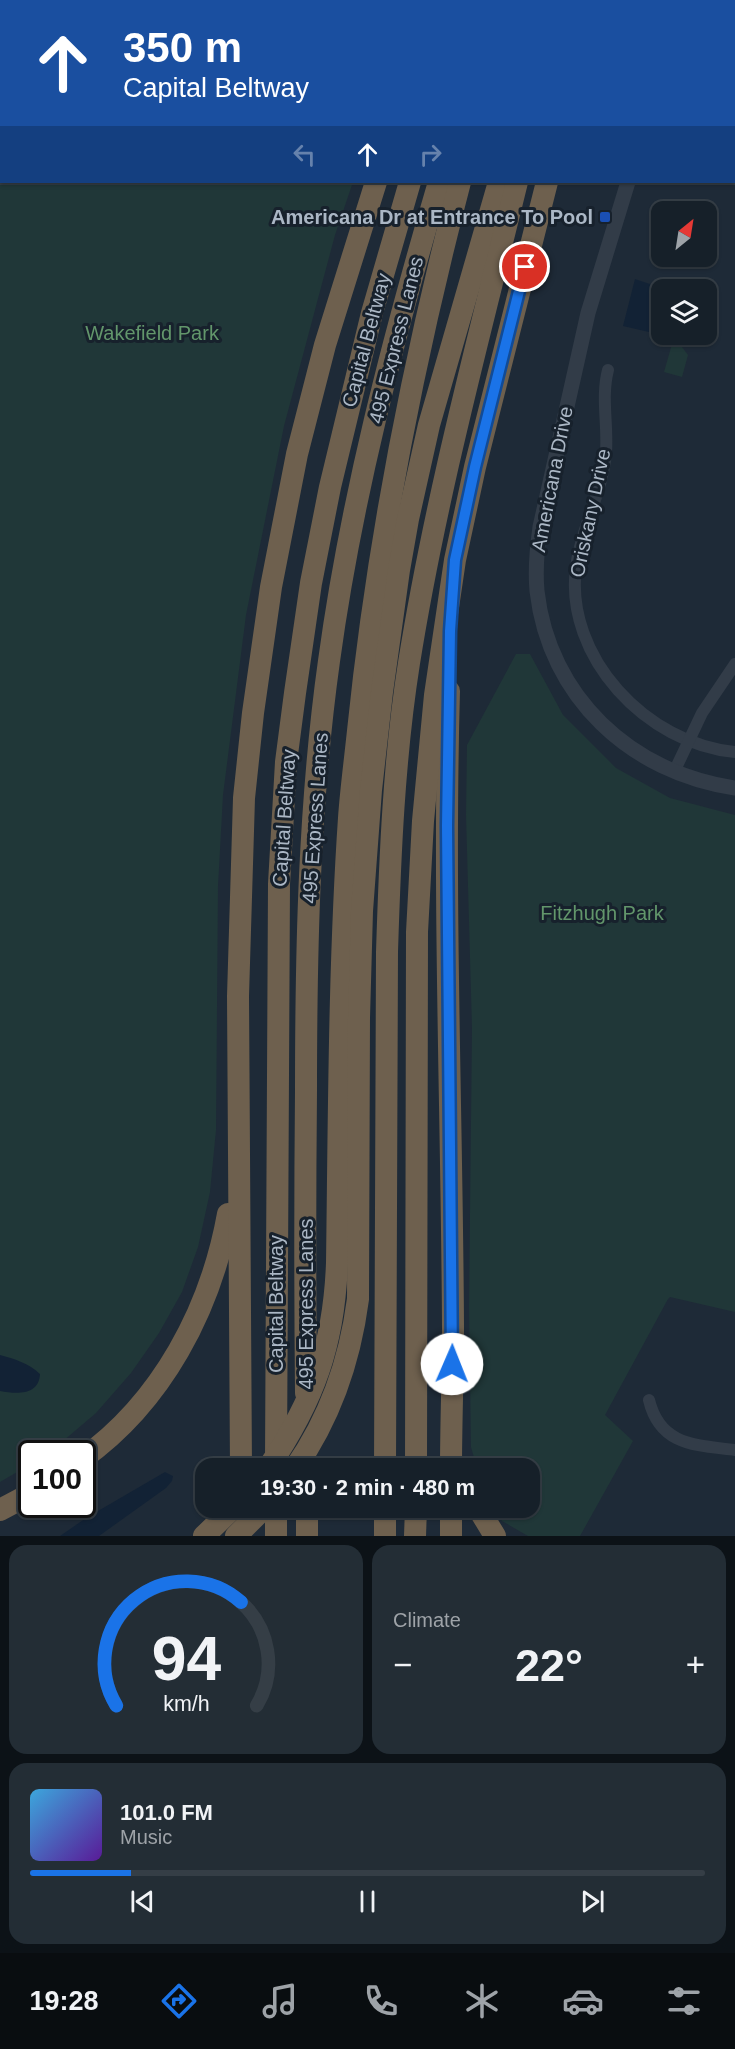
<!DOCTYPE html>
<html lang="en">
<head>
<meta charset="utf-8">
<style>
	:root { --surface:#162029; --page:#232d35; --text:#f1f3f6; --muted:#9ea3a8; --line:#353e46; --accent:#1a73e8 }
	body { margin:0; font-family:Arial,sans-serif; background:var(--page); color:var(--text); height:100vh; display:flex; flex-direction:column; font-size:22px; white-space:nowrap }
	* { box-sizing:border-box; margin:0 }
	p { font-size:20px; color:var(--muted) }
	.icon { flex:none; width:33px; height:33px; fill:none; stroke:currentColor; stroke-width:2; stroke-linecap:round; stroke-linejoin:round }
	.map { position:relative; height:1536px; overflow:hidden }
	.panel { display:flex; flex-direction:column; gap:9px; padding:9px; background:#0c1217; flex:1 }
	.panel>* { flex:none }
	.top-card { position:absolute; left:0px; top:0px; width:735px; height:183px; box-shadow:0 2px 4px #0004,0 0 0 2px var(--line); background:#1a4fa0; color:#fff; overflow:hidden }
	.needle { width:39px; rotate:30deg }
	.controls { position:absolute; left:651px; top:201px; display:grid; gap:12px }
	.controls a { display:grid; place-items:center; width:66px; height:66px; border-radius:12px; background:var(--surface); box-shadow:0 2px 4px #0004,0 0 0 2px var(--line); font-size:30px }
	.speed { position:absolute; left:18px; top:1440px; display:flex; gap:12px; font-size:30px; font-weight:700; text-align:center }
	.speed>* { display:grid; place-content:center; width:78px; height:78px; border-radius:50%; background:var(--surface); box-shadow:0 2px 4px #0004,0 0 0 2px var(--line); line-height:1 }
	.speed .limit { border:3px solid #111; border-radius:9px; background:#fff; color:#111 }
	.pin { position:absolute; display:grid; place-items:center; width:51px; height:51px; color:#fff; margin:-26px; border:3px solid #fff; border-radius:50%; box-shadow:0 2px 6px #0007 }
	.me { position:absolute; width:66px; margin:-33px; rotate:1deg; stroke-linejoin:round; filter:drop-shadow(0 0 4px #0008) }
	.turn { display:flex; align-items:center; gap:21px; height:126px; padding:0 24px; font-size:27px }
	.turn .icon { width:78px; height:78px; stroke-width:2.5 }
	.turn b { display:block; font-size:42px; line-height:51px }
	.lanes { display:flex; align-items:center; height:57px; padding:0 24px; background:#0003; justify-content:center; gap:30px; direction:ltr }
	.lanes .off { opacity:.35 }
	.big { font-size:45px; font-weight:600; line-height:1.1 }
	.panel .card { flex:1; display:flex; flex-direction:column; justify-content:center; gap:9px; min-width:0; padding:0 21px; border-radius:18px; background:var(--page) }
	.panel .dial { align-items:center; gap:0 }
	.dial svg { height:156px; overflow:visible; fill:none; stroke:var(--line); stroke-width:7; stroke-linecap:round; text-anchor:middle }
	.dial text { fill:var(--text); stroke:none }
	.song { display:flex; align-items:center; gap:18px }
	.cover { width:72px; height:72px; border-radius:9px; background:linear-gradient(135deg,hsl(200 70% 55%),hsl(270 70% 35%)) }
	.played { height:6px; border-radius:3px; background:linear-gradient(90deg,var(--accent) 15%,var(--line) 15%) }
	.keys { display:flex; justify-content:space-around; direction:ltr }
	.heat { display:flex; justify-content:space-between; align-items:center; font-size:33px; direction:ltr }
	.panel .tiles { flex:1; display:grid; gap:9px; grid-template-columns:1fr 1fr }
	.card:last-child { grid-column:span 2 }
	.trip { position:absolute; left:195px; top:1458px; width:345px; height:60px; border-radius:18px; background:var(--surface); box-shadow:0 2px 4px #0004,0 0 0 2px var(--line); font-weight:600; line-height:60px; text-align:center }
	.tab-bar { display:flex; height:96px; justify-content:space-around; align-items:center; background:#090d10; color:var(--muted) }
	.tab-bar .icon { width:42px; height:42px }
	.tab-bar .active { color:var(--accent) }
	.tab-bar b { font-size:27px; color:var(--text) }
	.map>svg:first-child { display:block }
	.green { fill:#203738 }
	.water { fill:#122235 }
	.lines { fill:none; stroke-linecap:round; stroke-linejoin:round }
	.minor { stroke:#323c48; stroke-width:12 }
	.tertiary { stroke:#323c48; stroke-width:15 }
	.motorway { stroke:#6e604e; stroke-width:22 }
	.route-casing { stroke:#114b97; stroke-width:15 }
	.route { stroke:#1a73e8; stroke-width:10 }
	.transit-dot { fill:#1a4fb4; stroke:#17212c; stroke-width:2 }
	.labels { text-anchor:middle; stroke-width:6; stroke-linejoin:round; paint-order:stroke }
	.poi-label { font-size:20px; font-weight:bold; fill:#abb7c5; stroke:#17212c; text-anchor:end }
	.park-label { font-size:20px; fill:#62966b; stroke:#17212c }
	.street-label { font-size:20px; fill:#abb7c5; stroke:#17212c }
</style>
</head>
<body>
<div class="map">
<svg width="735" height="1536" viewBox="0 0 735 1536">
	<rect width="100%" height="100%" fill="#1e2a37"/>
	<!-- green -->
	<g class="green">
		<path d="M 0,0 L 413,0 L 413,2 L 2,2 L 2,182 L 353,182 L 335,235 L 284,426 L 246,615 L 223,795 L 218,886 L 216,1130 L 210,1192 L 198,1247 L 182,1292 L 159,1333 L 131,1373 L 96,1413 L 49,1453 L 32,1454 L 31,1464 L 0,1482 Z"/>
		<path d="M 672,344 L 682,347 L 688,355 L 682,377 L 664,372 Z"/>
		<path d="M 516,654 L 530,654 L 563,715 L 616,768 L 670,798 L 735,815 L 735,1312 L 670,1297 L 668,1299 L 605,1415 L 633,1441 L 580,1536 L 528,1536 L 502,1521 L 494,1508 L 530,1508 L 530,1468 L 477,1468 L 471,1447 L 469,1308 L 472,1028 L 466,815 L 467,745 Z"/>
	</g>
	<!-- water -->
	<g class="water">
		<path d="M 635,279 L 650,284 L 649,332 L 623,326 Z"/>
		<path d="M 0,1355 C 14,1359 29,1363 40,1374 C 39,1396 16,1394 0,1391 Z"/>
		<path d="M 165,1472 L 173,1476 L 172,1481 L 166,1488 L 99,1536 L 60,1536 L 86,1518 Z"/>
	</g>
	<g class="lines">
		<!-- minor -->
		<g class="minor">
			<path d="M 183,0 L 186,2"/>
			<path d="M 608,370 C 601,397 608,424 606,452 C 603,492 581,527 576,567 C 564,657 647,744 735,752"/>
			<path d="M 674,772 L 702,713 L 735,664"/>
			<path d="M 649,1400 C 660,1446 696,1445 735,1450"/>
		</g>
		<!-- tertiary -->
		<g class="tertiary">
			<path d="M 688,2 L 689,0"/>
			<path d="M 628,182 L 588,313 L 540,527 C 537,548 535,569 537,591 C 549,697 631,773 735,788"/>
		</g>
		<!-- motorway -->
		<g class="motorway">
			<path d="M 450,2 L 451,0"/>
			<path d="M 468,2 L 468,0"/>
			<path d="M 497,2 L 497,0"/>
			<path d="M 553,2 L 553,0"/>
			<path d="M 595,2 L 595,0"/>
			<path d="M 449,691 C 443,903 452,1115 453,1327 C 453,1374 451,1422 451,1468"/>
			<path d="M 306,1393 C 305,1292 305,1192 306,1091 C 306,948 309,804 329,661 C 351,499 393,339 439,182"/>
			<path d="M 82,1459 C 162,1402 211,1309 228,1214"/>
			<path d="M 276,1459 L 279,884 L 286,762 L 295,693 L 311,583 L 330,487 L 372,313 L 410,182"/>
			<path d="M 241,1468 L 238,996 L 244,798 L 253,713 L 271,587 L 297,454 L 325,345 L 376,182"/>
			<path d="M 268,1468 C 314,1400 334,1345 337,1263 C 339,1115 339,966 349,818 C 351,789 355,760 358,731 C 377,545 413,362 460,182"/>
			<path d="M 295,1468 C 330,1418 350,1360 358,1299 L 359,1018 L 362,911 L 371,790 L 382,692 L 399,570 L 408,519 L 429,425 L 499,182"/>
			<path d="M 385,1468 L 387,952 C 390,856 394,758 409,663 C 435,500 478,341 517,182"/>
			<path d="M 416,1468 L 417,932 L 423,821 L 435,695 L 455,560 L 475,467 L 547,182"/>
			<path d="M 276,1508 L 276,1536"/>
			<path d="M 307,1508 L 307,1536"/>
			<path d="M 478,1508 L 495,1536"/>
			<path d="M 0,1510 L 32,1493"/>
			<path d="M 204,1536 L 233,1508"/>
			<path d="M 236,1536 L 264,1508"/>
			<path d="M 385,1536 L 385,1508"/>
			<path d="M 415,1536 L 416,1508"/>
			<path d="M 451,1536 L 451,1508"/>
		</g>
	</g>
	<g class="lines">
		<!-- route casing -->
		<g class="route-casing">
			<path id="route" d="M 452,1364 L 447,826 L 450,631 L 455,560 L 475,467 L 525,267"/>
		</g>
		<!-- route -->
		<use href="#route" class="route"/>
	</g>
	<!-- markers -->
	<rect class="transit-dot" x="599" y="211" width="12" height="12" rx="3"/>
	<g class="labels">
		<!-- poi labels -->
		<g class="poi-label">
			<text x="593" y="224">Americana Dr at Entrance To Pool</text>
		</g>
		<!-- park labels -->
		<g class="park-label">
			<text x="152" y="340">Wakefield Park</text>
			<text x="602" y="920">Fitzhugh Park</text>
		</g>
		<!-- street labels -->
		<g class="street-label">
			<text transform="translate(366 340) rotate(-75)" y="7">Capital Beltway</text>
			<text transform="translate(396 340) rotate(-76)" y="7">495 Express Lanes</text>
			<text transform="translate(552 479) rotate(-79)" y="7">Americana Drive</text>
			<text transform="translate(590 513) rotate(-78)" y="7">Oriskany Drive</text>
			<text transform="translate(284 818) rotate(-86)" y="7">Capital Beltway</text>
			<text transform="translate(315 818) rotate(-86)" y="7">495 Express Lanes</text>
			<text transform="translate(276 1304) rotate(-90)" y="7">Capital Beltway</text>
			<text transform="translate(306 1304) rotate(-90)" y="7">495 Express Lanes</text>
		</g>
	</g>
</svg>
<div class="controls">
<a><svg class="needle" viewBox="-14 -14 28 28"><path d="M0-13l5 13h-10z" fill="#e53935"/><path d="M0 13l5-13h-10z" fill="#9ea3a8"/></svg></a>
<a><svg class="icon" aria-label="layers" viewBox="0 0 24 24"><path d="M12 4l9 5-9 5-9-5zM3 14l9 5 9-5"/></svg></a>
</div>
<div class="speed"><div class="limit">100</div></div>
<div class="pin" style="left:525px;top:267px;background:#d93025"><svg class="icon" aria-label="arrive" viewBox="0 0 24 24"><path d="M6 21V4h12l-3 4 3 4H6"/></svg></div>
<svg class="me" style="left:452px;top:1364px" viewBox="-20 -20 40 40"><circle r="19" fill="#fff"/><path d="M0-13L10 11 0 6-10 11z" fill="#1a73e8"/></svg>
<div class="trip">19:30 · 2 min · 480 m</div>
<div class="top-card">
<div class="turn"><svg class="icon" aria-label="ahead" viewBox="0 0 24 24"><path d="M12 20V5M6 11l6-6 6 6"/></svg><div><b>350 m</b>Capital Beltway</div></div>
<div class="lanes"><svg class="icon off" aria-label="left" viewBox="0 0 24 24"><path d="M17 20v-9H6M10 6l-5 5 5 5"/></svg><svg class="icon" aria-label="ahead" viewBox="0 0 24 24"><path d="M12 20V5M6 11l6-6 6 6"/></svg><svg class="icon off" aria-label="right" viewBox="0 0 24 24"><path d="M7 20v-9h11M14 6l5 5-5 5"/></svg></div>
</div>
</div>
<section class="panel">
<div class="tiles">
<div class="card dial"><svg viewBox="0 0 100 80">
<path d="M14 69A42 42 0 1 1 86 69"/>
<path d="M14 69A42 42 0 0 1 78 16" stroke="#1a73e8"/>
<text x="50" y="56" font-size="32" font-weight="700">94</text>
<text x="50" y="72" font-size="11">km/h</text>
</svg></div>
<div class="card"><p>Climate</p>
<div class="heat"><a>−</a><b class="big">22°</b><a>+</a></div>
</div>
<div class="card">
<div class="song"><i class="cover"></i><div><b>101.0 FM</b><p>Music</p></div></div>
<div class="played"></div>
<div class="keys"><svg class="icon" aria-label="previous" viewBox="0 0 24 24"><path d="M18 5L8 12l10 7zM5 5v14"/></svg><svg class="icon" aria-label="pause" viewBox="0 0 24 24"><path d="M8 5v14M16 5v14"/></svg><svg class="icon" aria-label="next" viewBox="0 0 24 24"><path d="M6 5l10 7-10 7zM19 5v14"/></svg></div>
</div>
</div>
</section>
<nav class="tab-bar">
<b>19:28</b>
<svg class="icon active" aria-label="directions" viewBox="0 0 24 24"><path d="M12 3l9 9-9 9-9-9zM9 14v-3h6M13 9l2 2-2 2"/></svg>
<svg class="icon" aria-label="music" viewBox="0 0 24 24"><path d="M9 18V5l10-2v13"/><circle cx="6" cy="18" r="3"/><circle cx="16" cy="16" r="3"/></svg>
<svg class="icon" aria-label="phone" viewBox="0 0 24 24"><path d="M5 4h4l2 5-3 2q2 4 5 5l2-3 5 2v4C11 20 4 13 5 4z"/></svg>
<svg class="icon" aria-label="climate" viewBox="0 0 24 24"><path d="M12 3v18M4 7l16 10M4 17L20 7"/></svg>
<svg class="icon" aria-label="car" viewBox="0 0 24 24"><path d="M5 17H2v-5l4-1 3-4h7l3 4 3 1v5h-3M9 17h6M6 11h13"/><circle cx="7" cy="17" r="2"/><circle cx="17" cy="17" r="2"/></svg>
<svg class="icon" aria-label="filters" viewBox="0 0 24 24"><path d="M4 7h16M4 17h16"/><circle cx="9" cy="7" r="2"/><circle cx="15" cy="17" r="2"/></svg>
</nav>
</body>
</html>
